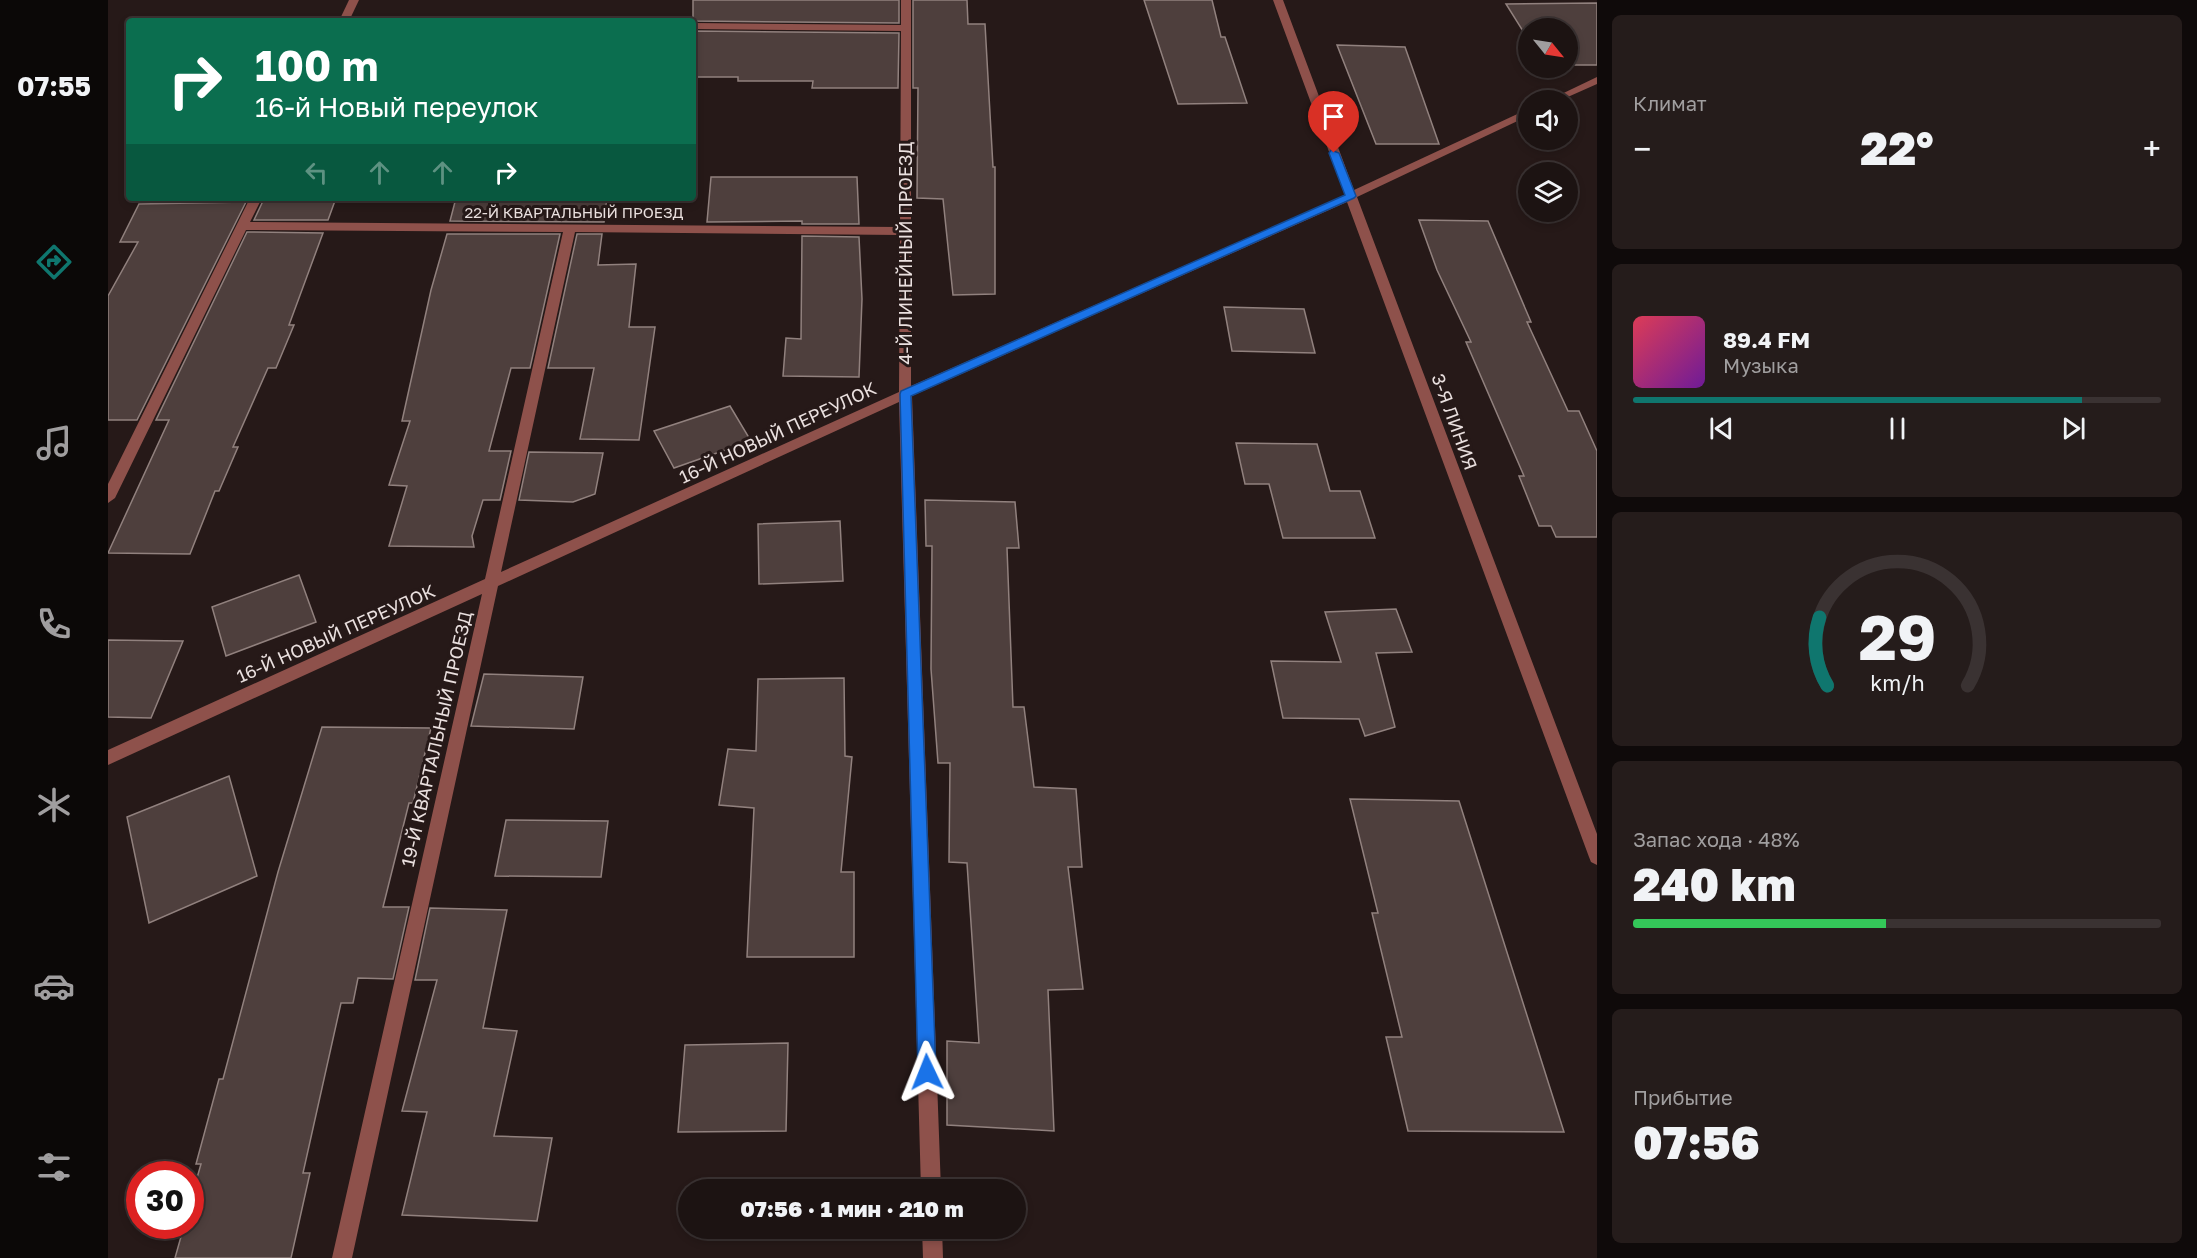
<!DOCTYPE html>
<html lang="ru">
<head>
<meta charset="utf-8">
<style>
	:root { --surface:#1c1312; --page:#251c1b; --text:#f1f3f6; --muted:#a09e9f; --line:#3a3232; --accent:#0f766e }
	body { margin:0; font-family:"Golos Text",sans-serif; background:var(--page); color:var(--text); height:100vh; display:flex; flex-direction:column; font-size:22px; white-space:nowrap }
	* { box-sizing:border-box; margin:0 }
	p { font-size:20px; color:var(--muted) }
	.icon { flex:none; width:33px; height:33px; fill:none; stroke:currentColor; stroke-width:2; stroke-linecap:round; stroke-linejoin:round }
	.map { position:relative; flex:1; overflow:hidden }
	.side { display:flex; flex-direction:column; gap:15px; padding:15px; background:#0f0a0a; width:600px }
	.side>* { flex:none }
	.top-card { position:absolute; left:18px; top:18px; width:570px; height:183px; border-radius:6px; box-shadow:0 3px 9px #0003,0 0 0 2px var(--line); background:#0b6e4f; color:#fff; overflow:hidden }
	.needle { width:39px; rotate:120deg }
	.controls { position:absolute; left:1410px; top:18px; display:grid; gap:12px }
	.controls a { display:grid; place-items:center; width:60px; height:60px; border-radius:50%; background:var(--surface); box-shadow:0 3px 9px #0003,0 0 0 2px var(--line); font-size:30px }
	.speed { position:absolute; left:18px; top:1161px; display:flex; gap:12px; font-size:30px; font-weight:700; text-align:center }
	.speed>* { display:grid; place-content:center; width:78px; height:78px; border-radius:50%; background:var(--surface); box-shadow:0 3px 9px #0003,0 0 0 2px var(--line); line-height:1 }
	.speed .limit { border:9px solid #d22; background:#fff; color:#111 }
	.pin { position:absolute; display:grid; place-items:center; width:51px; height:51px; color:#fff; margin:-62px -26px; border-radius:50% 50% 50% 0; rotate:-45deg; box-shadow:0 0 6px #0007 }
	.pin .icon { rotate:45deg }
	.me { position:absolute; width:66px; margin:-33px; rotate:358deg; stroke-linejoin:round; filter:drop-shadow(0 0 4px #0008) }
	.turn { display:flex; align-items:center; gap:21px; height:126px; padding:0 30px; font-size:27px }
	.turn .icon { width:78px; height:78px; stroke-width:2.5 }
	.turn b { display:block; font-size:42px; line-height:51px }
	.lanes { display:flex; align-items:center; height:57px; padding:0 30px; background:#0003; justify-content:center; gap:30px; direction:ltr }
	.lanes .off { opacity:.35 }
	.big { font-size:45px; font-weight:800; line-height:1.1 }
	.side .tile { flex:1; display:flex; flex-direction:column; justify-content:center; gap:9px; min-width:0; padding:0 21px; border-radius:9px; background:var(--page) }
	.side .dial { align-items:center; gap:0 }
	.dial svg { height:156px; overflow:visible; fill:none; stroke:var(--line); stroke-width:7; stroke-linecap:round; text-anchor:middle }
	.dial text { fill:var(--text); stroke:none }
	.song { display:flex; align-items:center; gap:18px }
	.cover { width:72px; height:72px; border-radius:9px; background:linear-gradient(135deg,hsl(350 70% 55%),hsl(280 70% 35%)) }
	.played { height:6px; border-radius:3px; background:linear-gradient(90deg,var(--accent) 85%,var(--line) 85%) }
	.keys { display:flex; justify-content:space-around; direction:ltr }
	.heat { display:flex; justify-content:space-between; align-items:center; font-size:33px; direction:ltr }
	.charge { height:9px; border-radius:4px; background:linear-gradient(90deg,#34c759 48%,var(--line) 0) }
	.trip { position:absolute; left:570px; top:1179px; width:348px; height:60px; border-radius:30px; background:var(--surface); box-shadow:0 3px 9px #0003,0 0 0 2px var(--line); font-weight:800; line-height:60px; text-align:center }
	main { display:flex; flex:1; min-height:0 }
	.menu { display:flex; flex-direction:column; width:108px; justify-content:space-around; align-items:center; background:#0b0807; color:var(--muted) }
	.menu .icon { width:42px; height:42px }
	.menu .on { color:var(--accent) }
	.menu b { font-size:27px; color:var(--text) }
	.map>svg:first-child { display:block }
	.building { fill:#4e3f3d; stroke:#91817e; stroke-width:1.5 }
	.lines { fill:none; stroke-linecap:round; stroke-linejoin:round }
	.minor { fill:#8e514b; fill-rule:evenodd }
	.route { fill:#1a73e8; stroke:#114b97; stroke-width:1.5 }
	.labels { text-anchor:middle; stroke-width:6; stroke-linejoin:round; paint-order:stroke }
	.far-street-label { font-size:15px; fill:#eae0df; stroke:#261918 }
	.street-label { font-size:18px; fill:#eae0df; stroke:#261918 }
</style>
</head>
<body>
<main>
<nav class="menu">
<b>07:55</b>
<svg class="icon on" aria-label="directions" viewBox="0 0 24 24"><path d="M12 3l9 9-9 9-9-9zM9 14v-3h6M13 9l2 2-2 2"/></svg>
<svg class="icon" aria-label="music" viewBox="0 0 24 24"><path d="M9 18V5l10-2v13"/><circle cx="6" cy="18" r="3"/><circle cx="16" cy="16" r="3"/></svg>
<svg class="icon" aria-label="phone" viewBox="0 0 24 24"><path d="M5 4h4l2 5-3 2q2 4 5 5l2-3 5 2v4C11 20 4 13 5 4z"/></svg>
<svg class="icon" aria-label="climate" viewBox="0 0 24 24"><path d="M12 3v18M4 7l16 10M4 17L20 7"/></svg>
<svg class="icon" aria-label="car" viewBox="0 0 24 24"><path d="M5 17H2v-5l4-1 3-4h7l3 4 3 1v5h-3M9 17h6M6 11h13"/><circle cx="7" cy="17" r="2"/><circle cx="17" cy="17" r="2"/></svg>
<svg class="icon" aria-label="filters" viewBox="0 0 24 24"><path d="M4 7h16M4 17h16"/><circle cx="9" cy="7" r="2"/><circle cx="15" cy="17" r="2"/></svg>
</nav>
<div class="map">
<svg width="1489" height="1258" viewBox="0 0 1489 1258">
	<rect width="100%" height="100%" fill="#261918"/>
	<!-- building -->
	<g class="building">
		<path d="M 585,0 L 791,0 L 791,23 L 585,21 Z"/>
		<path d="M 805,0 L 859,0 L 860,24 L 877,24 L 885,167 L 887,167 L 887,294 L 845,295 L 835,199 L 809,198 L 810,88 L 805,88 Z"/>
		<path d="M 1036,0 L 1104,0 L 1113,37 L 1117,37 L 1139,103 L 1070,104 Z"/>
		<path d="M 1489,3 L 1489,65 L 1460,65 L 1460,28 L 1420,28 L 1420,39 L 1398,4 Z"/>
		<path d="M 585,31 L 791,33 L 790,88 L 704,88 L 705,81 L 630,81 L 630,77 L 585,77 Z"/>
		<path d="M 1229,45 L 1297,47 L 1331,144 L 1268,144 Z"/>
		<path d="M 603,177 L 749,177 L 751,224 L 694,224 L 694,221 L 599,222 Z"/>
		<path d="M 165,198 L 228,198 L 220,220 L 146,220 L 155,201 L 164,201 Z"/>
		<path d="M 348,198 L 499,198 L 496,222 L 342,221 Z"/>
		<path d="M 138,202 L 29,420 L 0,420 L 0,296 L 30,242 L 12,242 L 31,204 Z"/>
		<path d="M 1311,220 L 1380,221 L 1423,322 L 1419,322 L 1460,411 L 1471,411 L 1489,451 L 1489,537 L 1448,537 L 1443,526 L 1431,526 L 1411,476 L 1416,476 L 1358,342 L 1363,342 L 1329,270 Z"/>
		<path d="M 139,232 L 215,233 L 181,325 L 186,325 L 168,368 L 160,368 L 125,447 L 130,447 L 111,491 L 107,491 L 82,554 L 0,553 L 61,420 L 48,420 Z"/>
		<path d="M 339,234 L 452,234 L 422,368 L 403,368 L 381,451 L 403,451 L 392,500 L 375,500 L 364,536 L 366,547 L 281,546 L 299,486 L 281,485 L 302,421 L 294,421 L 323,290 Z"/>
		<path d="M 469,234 L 494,234 L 490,265 L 528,264 L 521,327 L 547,327 L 531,440 L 472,439 L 486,368 L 440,368 Z"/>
		<path d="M 694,236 L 751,237 L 754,299 L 751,377 L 675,376 L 678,338 L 693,339 Z"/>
		<path d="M 1116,307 L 1196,309 L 1207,353 L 1124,351 Z"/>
		<path d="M 622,406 L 643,441 L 566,468 L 546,431 Z"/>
		<path d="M 1128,443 L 1209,444 L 1222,491 L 1252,491 L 1267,538 L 1175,538 L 1161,484 L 1137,484 Z"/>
		<path d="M 421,452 L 495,453 L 487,494 L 465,502 L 411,500 Z"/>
		<path d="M 817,500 L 907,502 L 911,548 L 899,548 L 905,707 L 916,707 L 926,787 L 968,789 L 974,867 L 960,867 L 975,989 L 940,990 L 946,1131 L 839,1125 L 839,1041 L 871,1043 L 859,863 L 841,862 L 842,763 L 830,763 L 823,669 L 824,546 L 818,546 Z"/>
		<path d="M 732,521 L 735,581 L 651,584 L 650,524 Z"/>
		<path d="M 191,575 L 208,622 L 118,656 L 104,607 Z"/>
		<path d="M 1288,609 L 1304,652 L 1268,653 L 1287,727 L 1257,736 L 1251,719 L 1175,718 L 1163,661 L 1233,662 L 1217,612 Z"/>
		<path d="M 0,640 L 75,641 L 43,718 L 0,717 Z"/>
		<path d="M 376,674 L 475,677 L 466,729 L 363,726 Z"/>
		<path d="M 736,678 L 737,756 L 744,757 L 733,872 L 746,872 L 746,957 L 639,957 L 646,808 L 611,805 L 620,749 L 648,751 L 650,679 Z"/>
		<path d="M 214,727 L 323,728 L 305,803 L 301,803 L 275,907 L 301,907 L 285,979 L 250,978 L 245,1003 L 233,1003 L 195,1173 L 202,1173 L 183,1258 L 67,1258 L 76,1226 L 82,1226 L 82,1202 L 93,1164 L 88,1164 L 111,1079 L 115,1079 L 170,872 Z"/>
		<path d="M 121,776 L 149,876 L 41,923 L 19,817 Z"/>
		<path d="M 1242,799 L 1351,801 L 1456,1132 L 1300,1131 L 1278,1037 L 1294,1037 L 1264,913 L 1270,913 Z"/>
		<path d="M 398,820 L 500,821 L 493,877 L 387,876 Z"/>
		<path d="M 322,908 L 399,910 L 375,1028 L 409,1031 L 386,1136 L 444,1138 L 429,1221 L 294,1215 L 319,1112 L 294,1111 L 329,980 L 307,980 Z"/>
		<path d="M 680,1043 L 678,1131 L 570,1132 L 577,1045 Z"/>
	</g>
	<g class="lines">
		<!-- minor -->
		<g class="minor">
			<path d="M 241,0 L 251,0 L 241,21 L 231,21 Z"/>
			<path d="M 793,0 L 803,0 L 803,386 L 1237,195 L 1165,0 L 1175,0 L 1246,190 L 1420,109 L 1420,116 L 1249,197 L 1489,834 L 1489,865 L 1483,862 L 1481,857 L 1239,202 L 804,396 L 833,1190 L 813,1190 L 791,402 L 390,586 L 244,1258 L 224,1258 L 374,594 L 0,765 L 0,750 L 377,579 L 455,232 L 138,230 L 7,498 L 0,503 L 0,484 L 142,198 L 154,198 L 142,222 L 792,227 L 793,31 L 585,29 L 585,23 L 793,25 ZM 467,232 L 792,235 L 791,392 L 393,572 Z"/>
			<path d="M 1489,77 L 1489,84 L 1453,100 L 1441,100 Z"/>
			<path d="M 814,1228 L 834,1228 L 835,1258 L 815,1258 Z"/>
		</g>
	</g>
	<!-- route -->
	<path class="route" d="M 1223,150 L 1231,153 L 1248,196 L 1246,198 L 803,396 L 828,1072 L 825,1079 L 819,1081 L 813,1079 L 810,1072 L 792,394 L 793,391 L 1237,195 L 1221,153 Z"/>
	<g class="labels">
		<!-- far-street labels -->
		<g class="far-street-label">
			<text x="466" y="218">22-Й КВАРТАЛЬНЫЙ ПРОЕЗД</text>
		</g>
		<!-- street labels -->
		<g class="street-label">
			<text transform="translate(798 253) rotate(-90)" y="6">4-Й ЛИНЕЙНЫЙ ПРОЕЗД</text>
			<text transform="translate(1346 422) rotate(70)" y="6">3-Я ЛИНИЯ</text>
			<text transform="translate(670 433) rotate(-25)" y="6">16-Й НОВЫЙ ПЕРЕУЛОК</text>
			<text transform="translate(228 634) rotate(-24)" y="6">16-Й НОВЫЙ ПЕРЕУЛОК</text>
			<text transform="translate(329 739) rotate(-77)" y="6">19-Й КВАРТАЛЬНЫЙ ПРОЕЗД</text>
		</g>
	</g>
</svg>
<div class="controls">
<a><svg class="needle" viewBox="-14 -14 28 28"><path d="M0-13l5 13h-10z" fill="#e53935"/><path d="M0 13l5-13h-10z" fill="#a09e9f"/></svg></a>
<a><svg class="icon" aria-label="sound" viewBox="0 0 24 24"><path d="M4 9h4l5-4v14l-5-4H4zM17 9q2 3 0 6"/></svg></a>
<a><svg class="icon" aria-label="layers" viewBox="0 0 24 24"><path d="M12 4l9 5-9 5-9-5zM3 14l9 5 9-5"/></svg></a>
</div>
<div class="speed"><div class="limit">30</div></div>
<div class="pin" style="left:1226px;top:153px;background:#d93025"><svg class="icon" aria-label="arrive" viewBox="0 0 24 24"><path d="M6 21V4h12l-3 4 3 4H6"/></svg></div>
<svg class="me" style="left:819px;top:1072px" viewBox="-20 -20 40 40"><path d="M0-17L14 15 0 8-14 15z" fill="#1a73e8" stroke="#fff" stroke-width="4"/></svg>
<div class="trip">07:56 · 1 мин · 210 m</div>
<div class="top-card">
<div class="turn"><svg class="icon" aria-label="right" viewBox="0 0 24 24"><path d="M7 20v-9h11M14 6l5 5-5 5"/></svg><div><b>100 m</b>16-й Новый переулок</div></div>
<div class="lanes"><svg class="icon off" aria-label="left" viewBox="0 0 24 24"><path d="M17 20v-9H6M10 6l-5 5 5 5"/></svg><svg class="icon off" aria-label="ahead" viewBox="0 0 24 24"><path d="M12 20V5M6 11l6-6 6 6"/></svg><svg class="icon off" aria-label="ahead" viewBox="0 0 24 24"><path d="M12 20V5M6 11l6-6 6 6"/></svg><svg class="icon" aria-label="right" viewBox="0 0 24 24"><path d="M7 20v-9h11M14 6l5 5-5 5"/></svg></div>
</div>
</div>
<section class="side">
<div class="tile"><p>Климат</p>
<div class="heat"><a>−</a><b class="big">22°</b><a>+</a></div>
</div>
<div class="tile">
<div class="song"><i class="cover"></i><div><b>89.4 FM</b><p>Музыка</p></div></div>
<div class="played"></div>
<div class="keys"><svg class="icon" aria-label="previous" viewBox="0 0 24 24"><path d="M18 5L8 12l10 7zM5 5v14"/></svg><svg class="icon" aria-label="pause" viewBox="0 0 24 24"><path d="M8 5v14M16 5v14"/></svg><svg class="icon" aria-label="next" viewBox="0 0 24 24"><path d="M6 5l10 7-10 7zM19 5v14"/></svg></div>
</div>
<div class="tile dial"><svg viewBox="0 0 100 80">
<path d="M14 69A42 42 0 1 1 86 69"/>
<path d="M14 69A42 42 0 0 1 10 34" stroke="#0f766e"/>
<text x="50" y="56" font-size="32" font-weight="700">29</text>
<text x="50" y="72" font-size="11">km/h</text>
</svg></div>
<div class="tile"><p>Запас хода · 48%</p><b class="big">240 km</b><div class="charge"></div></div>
<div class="tile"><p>Прибытие</p><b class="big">07:56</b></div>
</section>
</main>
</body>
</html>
